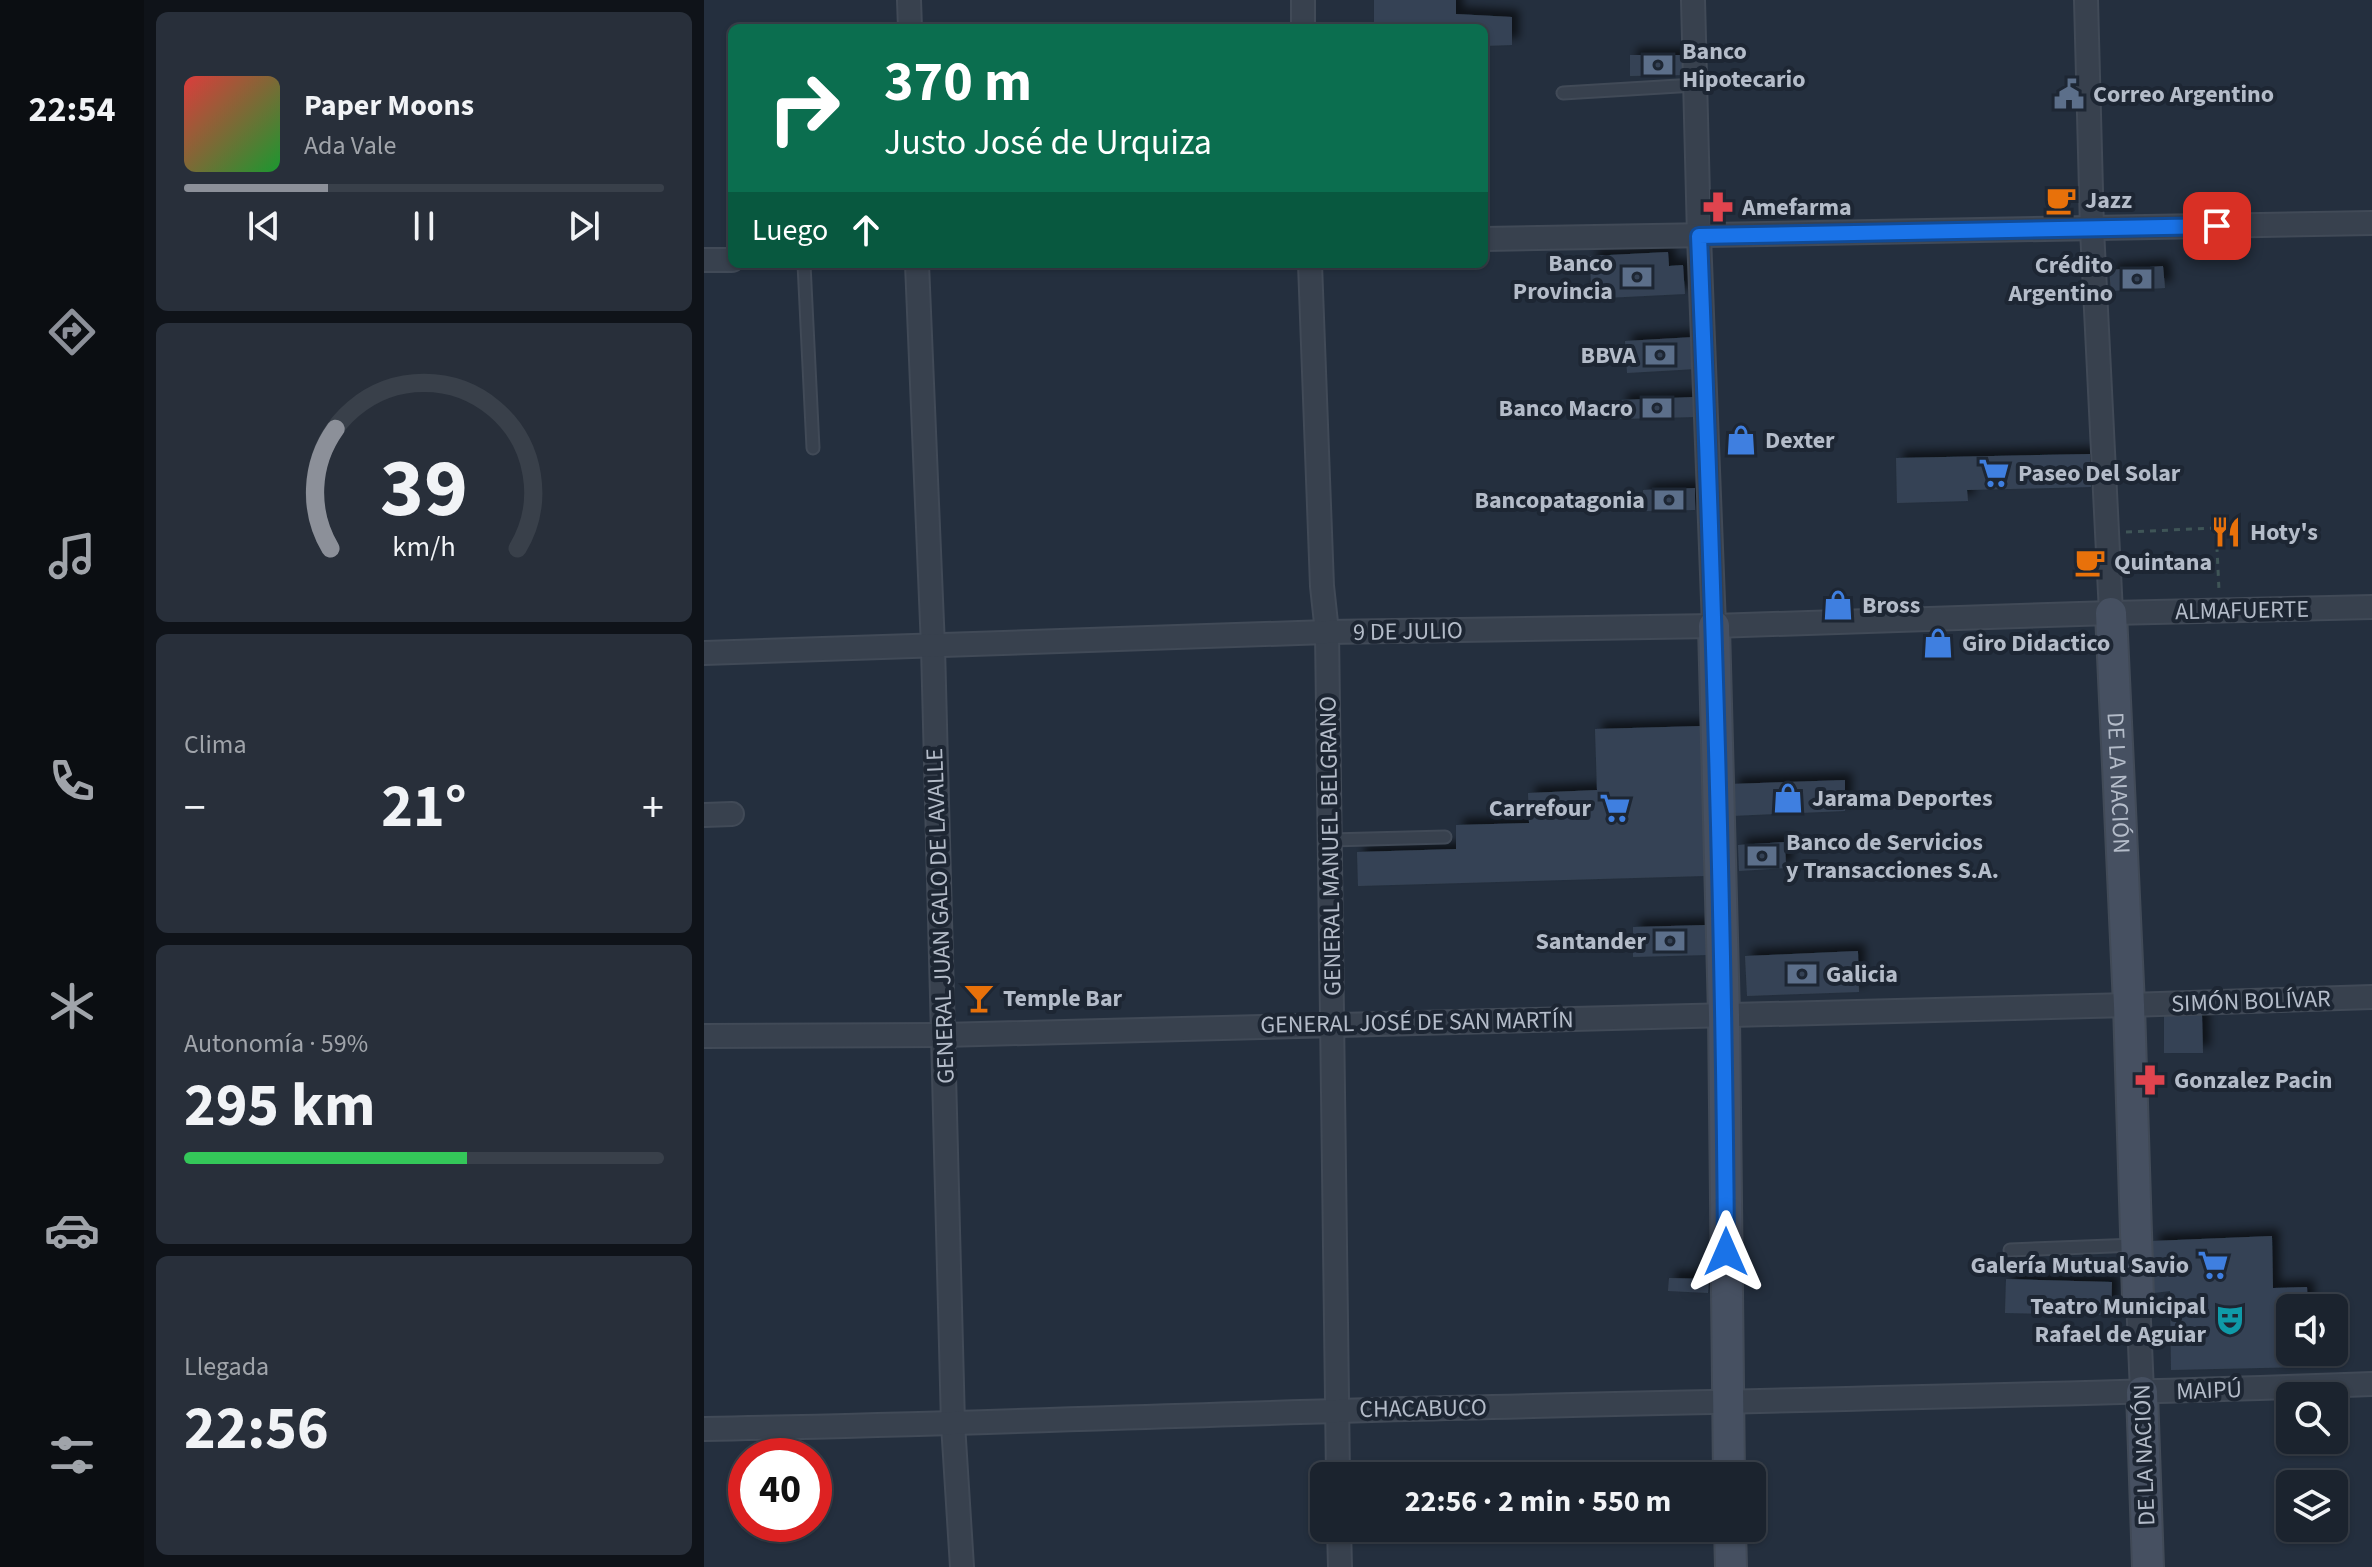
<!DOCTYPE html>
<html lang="es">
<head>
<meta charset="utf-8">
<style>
	:root { --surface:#1b232e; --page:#282f3a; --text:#f1f3f6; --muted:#a0a4aa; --line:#39404a; --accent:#8c9099 }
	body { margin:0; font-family:"Source Sans 3",sans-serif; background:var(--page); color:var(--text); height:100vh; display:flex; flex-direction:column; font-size:30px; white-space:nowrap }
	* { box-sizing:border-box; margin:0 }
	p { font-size:26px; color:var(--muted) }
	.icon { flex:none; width:44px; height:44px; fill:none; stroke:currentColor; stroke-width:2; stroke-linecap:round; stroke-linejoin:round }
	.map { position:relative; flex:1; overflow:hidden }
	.sheet { display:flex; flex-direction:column; gap:12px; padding:12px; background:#0f1319; width:560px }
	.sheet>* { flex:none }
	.guide { position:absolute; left:24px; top:24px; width:760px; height:244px; border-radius:12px; box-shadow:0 2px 6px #0004,0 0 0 2px var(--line); background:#0b6e4f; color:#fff; overflow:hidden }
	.tools { position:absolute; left:1572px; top:1294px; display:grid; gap:16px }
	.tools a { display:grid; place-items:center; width:72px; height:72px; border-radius:12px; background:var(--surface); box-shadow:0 2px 6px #0004,0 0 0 2px var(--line); font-size:40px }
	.speed { position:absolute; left:24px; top:1438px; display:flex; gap:16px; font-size:40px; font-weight:700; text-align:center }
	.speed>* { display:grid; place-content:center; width:104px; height:104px; border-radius:50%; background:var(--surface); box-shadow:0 2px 6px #0004,0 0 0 2px var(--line); line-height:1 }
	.speed .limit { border:12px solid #d22; background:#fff; color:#111 }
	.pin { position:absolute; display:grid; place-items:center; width:68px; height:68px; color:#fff; margin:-34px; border-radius:16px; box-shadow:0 4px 12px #0006 }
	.me { position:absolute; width:88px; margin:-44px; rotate:0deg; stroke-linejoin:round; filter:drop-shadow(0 0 6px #0008) }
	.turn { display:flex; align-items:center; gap:28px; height:168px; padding:0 24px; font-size:36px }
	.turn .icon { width:104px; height:104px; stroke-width:2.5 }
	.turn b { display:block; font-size:56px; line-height:68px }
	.then { display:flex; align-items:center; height:76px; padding:0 24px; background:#0003; gap:16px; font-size:30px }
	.big { font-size:60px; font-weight:700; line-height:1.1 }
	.sheet .card { flex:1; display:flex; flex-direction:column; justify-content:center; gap:12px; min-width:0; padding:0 28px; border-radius:12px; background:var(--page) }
	.sheet .dial { align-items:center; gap:0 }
	.dial svg { height:208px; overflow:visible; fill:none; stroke:var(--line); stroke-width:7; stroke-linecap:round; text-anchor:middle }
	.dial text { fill:var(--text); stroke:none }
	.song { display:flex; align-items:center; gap:24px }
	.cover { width:96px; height:96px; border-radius:12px; background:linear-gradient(135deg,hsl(0 70% 55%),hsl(130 70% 35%)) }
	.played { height:8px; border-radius:4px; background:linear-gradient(90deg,var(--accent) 30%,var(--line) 30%) }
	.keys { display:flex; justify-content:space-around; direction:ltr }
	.heat { display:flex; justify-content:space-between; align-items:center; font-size:44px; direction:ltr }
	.charge { height:12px; border-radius:6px; background:linear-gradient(90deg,#34c759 59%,var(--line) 0) }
	.trip { position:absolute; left:606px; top:1462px; width:456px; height:80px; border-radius:12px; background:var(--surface); box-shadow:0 2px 6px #0004,0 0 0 2px var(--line); font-weight:700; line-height:80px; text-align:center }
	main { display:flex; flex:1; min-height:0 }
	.menu { display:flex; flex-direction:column; width:144px; justify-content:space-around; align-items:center; background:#0b0e12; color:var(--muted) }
	.menu .icon { width:56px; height:56px }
	.menu .current { color:var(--accent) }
	.menu b { font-size:36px; color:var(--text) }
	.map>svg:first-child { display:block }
	.building { fill:#364354; filter:url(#shadow) }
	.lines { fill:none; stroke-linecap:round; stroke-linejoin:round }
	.lane-casing { stroke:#414a57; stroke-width:15 }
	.street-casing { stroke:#414a57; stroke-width:26 }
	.secondary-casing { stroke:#414a57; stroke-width:34 }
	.path { stroke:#3f5557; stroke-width:3; stroke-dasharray:6 6; stroke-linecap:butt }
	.lane { stroke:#38414e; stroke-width:11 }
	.street { stroke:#38414e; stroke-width:22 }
	.secondary { stroke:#465061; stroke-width:30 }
	.route-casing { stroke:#114b97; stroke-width:20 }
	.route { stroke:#1a73e8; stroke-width:14 }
	.labels { text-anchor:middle; stroke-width:8; stroke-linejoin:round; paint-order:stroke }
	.poi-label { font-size:24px; font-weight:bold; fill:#b4bcc9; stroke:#1d2633; text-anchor:start }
	.street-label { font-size:24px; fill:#b4bcc9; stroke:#1d2633 }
</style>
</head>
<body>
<main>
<nav class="menu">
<b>22:54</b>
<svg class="icon current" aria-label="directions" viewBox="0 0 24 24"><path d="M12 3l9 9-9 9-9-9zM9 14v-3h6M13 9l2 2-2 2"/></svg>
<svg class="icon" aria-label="music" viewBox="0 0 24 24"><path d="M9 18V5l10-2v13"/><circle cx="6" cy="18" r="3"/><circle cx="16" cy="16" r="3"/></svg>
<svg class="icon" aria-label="phone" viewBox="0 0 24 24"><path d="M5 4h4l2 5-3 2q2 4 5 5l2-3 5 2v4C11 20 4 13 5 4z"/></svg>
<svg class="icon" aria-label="climate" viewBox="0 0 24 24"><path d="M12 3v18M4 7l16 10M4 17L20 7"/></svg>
<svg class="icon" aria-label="car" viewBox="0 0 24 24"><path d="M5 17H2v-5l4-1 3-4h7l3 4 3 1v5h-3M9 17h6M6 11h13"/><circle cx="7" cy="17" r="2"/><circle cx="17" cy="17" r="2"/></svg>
<svg class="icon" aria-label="filters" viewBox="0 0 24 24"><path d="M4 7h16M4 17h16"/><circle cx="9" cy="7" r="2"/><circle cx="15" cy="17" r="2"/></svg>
</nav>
<section class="sheet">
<div class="card">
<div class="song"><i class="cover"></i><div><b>Paper Moons</b><p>Ada Vale</p></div></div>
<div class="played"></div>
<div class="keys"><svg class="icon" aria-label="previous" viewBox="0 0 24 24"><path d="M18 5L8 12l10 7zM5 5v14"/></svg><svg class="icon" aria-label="pause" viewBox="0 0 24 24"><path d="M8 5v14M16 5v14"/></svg><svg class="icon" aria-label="next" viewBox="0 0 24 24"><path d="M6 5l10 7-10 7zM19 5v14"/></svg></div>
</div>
<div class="card dial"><svg viewBox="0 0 100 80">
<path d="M14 69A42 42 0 1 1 86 69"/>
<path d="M14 69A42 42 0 0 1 16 23" stroke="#8c9099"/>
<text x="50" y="56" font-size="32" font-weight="700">39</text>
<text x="50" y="72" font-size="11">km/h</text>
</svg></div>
<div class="card"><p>Clima</p>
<div class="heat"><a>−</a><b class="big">21°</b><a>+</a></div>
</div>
<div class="card"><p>Autonomía · 59%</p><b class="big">295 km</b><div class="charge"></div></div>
<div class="card"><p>Llegada</p><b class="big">22:56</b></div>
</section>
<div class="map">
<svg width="1668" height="1567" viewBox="0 0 1668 1567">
	<defs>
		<filter id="shadow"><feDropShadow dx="7" dy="-7" stdDeviation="4" flood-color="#0009"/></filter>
	</defs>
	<rect width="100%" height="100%" fill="#242f3e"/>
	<!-- building -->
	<g class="building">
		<path d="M 670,0 L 752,0 L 752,14 L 808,17 L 808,45 L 780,46 L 780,28 L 670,28 Z"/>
		<path d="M 926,55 L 982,55 L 982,75 L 926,76 Z"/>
		<path d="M 964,252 L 965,266 L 979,265 L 981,294 L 881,299 L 881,289 L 887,289 L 886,256 Z"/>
		<path d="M 1459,266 L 1461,288 L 1407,291 L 1405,270 Z"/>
		<path d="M 990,337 L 992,369 L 923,373 L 921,341 Z"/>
		<path d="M 990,397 L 991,417 L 916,419 L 916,400 Z"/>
		<path d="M 1386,454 L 1387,487 L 1263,490 L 1264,501 L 1193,503 L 1192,458 Z"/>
		<path d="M 991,488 L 991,510 L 940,511 L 939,490 Z"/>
		<path d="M 997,726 L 1000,876 L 654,886 L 653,852 L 752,849 L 752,825 L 825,823 L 824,793 L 893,790 L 891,729 Z"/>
		<path d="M 1141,780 L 1141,811 L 1027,816 L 1028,784 Z"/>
		<path d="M 1081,842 L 1082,868 L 1035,871 L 1034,845 Z"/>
		<path d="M 1002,925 L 1003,955 L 929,957 L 929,927 Z"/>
		<path d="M 1154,951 L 1155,992 L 1043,996 L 1041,956 Z"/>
		<path d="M 1460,1014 L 1498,1014 L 1499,1053 L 1460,1053 Z"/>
		<path d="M 1568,1236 L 1569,1288 L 1603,1287 L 1604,1308 L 1586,1308 L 1586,1352 L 1605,1352 L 1605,1367 L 1467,1370 L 1466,1291 L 1450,1293 L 1448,1241 Z"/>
		<path d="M 965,1278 L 1005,1279 L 1004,1293 L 964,1291 Z"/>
		<path d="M 1302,1279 L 1408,1282 L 1407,1315 L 1301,1313 Z"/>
	</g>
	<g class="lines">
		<!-- lane casing -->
		<g class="lane-casing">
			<g id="lane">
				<path d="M 859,93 L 991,85"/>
				<path d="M 100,264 L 109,448"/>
				<path d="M 626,840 L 741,837"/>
				<path d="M 1306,1250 L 1432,1245"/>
			</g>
		</g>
		<!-- street casing -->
		<g class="street-casing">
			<g id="street">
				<path d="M 205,0 L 206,28"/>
				<path d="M 599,0 L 599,28"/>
				<path d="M 989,0 L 995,236 L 1010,626"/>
				<path d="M 1382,0 L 1388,229 L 1407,613"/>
				<path d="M 780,239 L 1668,223"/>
				<path d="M 0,260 L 28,260"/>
				<path d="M 213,264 L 229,647 L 249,1424 L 258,1567"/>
				<path d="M 606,264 L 618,586 L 623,632 L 634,1476"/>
				<path d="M 0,653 L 623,632 L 1010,626 L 1407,613 L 1668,607"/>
				<path d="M 0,815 L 28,814"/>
				<path d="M 0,1036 L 239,1035 L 1425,1005 L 1668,997"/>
				<path d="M 1434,1298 L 1438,1392"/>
				<path d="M 0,1429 C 235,1425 469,1415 704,1409 C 1025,1401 1347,1396 1668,1384"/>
				<path d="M 635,1528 L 636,1567"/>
			</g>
		</g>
		<!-- secondary casing -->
		<g class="secondary-casing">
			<g id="secondary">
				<path id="s1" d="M 1407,613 L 1425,1005 L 1434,1298"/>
				<path d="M 1010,626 L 1020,1015 L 1025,1476"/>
				<path d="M 1438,1392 L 1444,1567"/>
				<path d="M 1026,1528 L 1027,1567"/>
			</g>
		</g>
		<!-- path -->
		<path class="path" d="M 1422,532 L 1512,528 L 1515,590"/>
		<!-- lane -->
		<use href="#lane" class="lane"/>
		<!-- street -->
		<use href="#street" class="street"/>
		<!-- secondary -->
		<use href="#secondary" class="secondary"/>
	</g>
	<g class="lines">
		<!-- route casing -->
		<g class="route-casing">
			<path id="route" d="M 1022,1252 C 1020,913 1009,575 995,236 L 1513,226"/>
		</g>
		<!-- route -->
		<use href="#route" class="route"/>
	</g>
	<!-- icons -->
	<defs>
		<g id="bank-bare" transform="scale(2.4)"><path d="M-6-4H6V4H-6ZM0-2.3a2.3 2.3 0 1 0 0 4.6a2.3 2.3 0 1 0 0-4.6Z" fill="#5c6f8a" stroke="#1d2633" stroke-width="2.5" paint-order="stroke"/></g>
		<g id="civic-bare" transform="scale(2.4)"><path d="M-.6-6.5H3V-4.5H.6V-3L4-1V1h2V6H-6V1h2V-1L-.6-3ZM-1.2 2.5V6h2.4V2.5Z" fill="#5c6f8a" stroke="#1d2633" stroke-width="2.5" paint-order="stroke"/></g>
		<g id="cafe-bare" transform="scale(2.4)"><path d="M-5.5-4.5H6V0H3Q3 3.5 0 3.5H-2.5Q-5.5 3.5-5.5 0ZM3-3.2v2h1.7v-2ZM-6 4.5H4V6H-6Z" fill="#e8710a" stroke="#1d2633" stroke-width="2.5" paint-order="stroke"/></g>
		<g id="pharmacy-bare" transform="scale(2.4)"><path d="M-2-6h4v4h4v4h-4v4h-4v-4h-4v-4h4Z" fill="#e0444e" stroke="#1d2633" stroke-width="2.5" paint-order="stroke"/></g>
		<g id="shop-bare" transform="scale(2.4)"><path d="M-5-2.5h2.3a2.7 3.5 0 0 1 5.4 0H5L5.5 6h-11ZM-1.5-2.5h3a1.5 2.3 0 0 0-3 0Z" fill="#3f7fe0" stroke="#1d2633" stroke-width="2.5" paint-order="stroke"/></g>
		<g id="supermarket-bare" transform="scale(2.4)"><path d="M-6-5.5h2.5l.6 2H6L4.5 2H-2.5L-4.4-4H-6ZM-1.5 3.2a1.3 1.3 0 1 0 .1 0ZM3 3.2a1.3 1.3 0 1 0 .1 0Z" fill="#3f7fe0" stroke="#1d2633" stroke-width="2.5" paint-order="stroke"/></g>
		<g id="restaurant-bare" transform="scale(2.4)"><path d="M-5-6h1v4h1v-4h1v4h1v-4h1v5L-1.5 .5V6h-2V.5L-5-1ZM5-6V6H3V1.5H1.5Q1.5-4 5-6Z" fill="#e8710a" stroke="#1d2633" stroke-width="2.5" paint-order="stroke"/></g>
		<g id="bar-bare" transform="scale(2.4)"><path d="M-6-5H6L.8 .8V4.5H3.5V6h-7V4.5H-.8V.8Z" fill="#e8710a" stroke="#1d2633" stroke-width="2.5" paint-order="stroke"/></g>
		<g id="theatre-bare" transform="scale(2.4)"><path d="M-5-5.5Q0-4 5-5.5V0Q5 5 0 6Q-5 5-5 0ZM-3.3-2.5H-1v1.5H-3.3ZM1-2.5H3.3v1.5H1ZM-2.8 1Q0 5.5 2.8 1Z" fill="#0f9aa8" stroke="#1d2633" stroke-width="2.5" paint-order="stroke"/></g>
	</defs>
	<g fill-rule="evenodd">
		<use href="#bank-bare" x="954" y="65"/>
		<use href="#civic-bare" x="1365" y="94"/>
		<use href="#cafe-bare" x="1357" y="200"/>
		<use href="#pharmacy-bare" x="1014" y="207"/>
		<use href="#bank-bare" x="933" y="277"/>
		<use href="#bank-bare" x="1433" y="279"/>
		<use href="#bank-bare" x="956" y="355"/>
		<use href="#bank-bare" x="953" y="408"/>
		<use href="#shop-bare" x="1037" y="440"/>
		<use href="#supermarket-bare" x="1290" y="473"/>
		<use href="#bank-bare" x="965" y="500"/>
		<use href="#restaurant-bare" x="1522" y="532"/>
		<use href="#cafe-bare" x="1386" y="562"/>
		<use href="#shop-bare" x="1134" y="605"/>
		<use href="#shop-bare" x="1234" y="643"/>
		<use href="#shop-bare" x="1084" y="798"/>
		<use href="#supermarket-bare" x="911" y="808"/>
		<use href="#bank-bare" x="1058" y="856"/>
		<use href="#bank-bare" x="966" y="941"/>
		<use href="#bank-bare" x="1098" y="974"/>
		<use href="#bar-bare" x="275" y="998"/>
		<use href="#pharmacy-bare" x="1446" y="1080"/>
		<use href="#supermarket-bare" x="1509" y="1265"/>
		<use href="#theatre-bare" x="1526" y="1320"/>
	</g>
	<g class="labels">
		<!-- poi labels -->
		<g class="poi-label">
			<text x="978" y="59">Banco<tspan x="978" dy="28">Hipotecario</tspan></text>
			<text x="1389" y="102">Correo Argentino</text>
			<text x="1381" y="208">Jazz</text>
			<text x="1038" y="215">Amefarma</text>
			<text x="909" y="271" text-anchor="end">Banco<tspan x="909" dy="28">Provincia</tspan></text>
			<text x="1409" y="273" text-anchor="end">Crédito<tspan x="1409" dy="28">Argentino</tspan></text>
			<text x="932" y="363" text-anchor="end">BBVA</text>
			<text x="929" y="416" text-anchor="end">Banco Macro</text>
			<text x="1061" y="448">Dexter</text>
			<text x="1314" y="481">Paseo Del Solar</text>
			<text x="941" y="508" text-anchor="end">Bancopatagonia</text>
			<text x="1546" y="540">Hoty's</text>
			<text x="1410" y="570">Quintana</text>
			<text x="1158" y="613">Bross</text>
			<text x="1258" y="651">Giro Didactico</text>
			<text x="1108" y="806">Jarama Deportes</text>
			<text x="887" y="816" text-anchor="end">Carrefour</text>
			<text x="1082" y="850">Banco de Servicios<tspan x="1082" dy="28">y Transacciones S.A.</tspan></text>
			<text x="942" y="949" text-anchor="end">Santander</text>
			<text x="1122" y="982">Galicia</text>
			<text x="299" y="1006">Temple Bar</text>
			<text x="1470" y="1088">Gonzalez Pacin</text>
			<text x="1485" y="1273" text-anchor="end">Galería Mutual Savio</text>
			<text x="1502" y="1314" text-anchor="end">Teatro Municipal<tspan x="1502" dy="28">Rafael de Aguiar</tspan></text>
		</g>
		<!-- street labels -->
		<g class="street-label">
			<text transform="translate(1538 610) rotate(-1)" y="8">ALMAFUERTE</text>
			<text transform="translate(704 631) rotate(-1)" y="8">9 DE JULIO</text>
			<text dy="8" stroke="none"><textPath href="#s1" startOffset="170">DE LA NACIÓN</textPath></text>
			<text transform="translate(626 846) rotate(-91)" y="8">GENERAL MANUEL BELGRANO</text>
			<text transform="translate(236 916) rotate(-92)" y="8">GENERAL JUAN GALO DE LAVALLE</text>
			<text transform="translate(1547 1001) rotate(-2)" y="8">SIMÓN BOLÍVAR</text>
			<text transform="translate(713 1022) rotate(-1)" y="8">GENERAL JOSÉ DE SAN MARTÍN</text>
			<text transform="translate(1505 1390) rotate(-2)" y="8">MAIPÚ</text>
			<text transform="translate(719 1408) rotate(-1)" y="8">CHACABUCO</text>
			<text transform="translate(1440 1455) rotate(-92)" y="8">DE LA NACIÓN</text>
		</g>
	</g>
</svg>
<div class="tools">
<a><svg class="icon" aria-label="sound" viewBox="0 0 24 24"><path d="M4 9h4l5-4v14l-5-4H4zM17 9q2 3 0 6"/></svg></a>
<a><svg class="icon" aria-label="search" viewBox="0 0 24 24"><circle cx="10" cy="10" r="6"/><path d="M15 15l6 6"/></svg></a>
<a><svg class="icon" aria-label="layers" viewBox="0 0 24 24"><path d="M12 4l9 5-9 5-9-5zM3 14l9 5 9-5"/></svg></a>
</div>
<div class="speed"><div class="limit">40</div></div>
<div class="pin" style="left:1513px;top:226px;background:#d93025"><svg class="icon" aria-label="arrive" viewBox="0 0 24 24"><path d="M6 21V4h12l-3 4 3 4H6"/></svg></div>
<svg class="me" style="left:1022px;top:1252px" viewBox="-20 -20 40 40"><path d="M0-17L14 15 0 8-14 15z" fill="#1a73e8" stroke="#fff" stroke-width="4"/></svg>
<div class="trip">22:56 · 2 min · 550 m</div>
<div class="guide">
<div class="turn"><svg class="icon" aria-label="right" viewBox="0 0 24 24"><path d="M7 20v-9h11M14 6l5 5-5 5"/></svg><div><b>370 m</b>Justo José de Urquiza</div></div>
<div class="then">Luego<svg class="icon" aria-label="ahead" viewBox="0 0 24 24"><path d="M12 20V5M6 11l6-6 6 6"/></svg></div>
</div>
</div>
</main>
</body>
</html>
